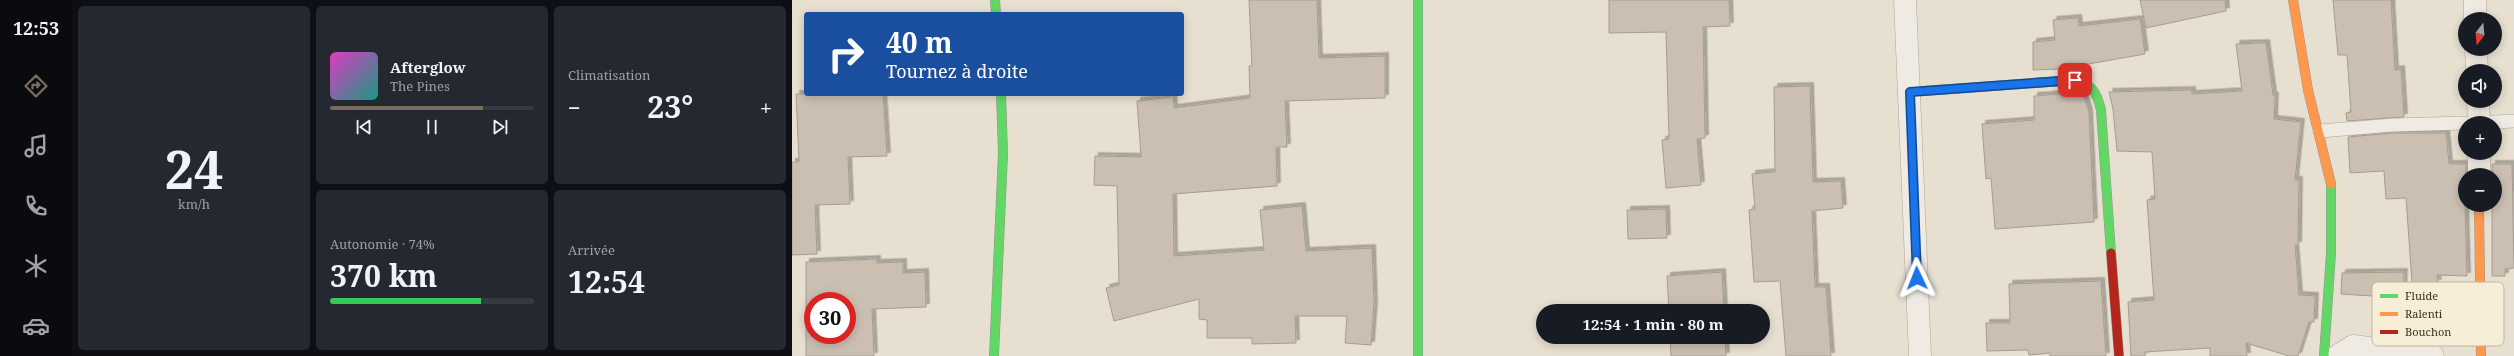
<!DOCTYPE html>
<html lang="fr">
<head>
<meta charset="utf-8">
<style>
	:root { --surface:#171b24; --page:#242831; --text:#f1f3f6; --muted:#9ea1a6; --line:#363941; --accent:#786c5e }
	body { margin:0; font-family:"Noto Serif",serif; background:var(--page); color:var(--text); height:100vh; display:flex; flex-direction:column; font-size:15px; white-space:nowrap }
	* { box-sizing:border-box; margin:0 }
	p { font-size:13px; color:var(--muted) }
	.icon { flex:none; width:22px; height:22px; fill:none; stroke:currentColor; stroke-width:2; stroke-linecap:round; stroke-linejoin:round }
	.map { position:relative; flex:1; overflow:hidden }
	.drawer { display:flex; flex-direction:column; gap:6px; padding:6px; background:#0d0f14; width:720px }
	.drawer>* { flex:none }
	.top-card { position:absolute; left:12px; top:12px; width:380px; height:84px; border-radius:4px; box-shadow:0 2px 10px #0003; background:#1a4fa0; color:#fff; overflow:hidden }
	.needle { width:26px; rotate:196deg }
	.controls { position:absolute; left:1666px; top:12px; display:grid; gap:8px }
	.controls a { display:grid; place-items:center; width:44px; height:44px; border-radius:50%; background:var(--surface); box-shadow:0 2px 10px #0003; font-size:20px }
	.speed { position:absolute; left:12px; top:292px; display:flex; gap:8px; font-size:20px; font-weight:700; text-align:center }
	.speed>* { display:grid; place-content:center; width:52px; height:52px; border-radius:50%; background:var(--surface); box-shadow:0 2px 10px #0003; line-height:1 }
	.speed .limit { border:6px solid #d22; background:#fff; color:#111 }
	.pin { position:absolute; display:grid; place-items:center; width:34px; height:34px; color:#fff; margin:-17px; border-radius:8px; box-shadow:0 2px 6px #0006 }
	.me { position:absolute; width:44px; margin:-22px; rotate:358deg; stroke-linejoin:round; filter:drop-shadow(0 0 3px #0008) }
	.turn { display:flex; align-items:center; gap:14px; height:84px; padding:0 16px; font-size:18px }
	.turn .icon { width:52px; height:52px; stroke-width:2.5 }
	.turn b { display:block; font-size:28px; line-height:34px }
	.big { font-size:30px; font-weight:700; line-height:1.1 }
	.drawer .tile { flex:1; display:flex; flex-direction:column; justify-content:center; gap:6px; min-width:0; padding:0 14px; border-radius:6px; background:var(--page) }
	.drawer .dial { align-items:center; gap:0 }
	.dial b { font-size:52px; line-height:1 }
	.song { display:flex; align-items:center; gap:12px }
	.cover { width:48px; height:48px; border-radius:6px; background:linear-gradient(135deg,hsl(310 70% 55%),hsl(170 70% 35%)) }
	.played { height:4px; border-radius:2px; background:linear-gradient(90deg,var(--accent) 75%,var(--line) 75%) }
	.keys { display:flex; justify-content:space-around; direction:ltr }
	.heat { display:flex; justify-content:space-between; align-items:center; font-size:22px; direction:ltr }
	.charge { height:6px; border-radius:3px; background:linear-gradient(90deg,#34c759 74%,var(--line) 0) }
	.drawer .tiles { flex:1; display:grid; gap:6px; grid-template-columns:repeat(3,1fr) }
	.tile:first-child { grid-row:span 2 }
	.trip { position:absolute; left:744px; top:304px; width:234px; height:40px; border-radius:20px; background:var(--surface); box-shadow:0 2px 10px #0003; font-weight:700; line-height:40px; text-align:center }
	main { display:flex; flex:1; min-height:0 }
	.menu { display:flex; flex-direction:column; width:72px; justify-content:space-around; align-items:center; background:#090b0e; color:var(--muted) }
	.menu .icon { width:28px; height:28px }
	.menu .selected { color:var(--accent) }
	.menu b { font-size:18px; color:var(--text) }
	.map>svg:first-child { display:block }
	.building { fill:#cbbfb2; stroke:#a89c90; fill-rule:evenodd; filter:url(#shadow) }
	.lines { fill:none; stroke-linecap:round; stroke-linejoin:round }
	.lane-casing { stroke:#ada599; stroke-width:14 }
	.street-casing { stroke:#ada599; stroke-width:23 }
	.fast-casing { stroke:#9c958a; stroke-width:10 }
	.slow-casing { stroke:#9c958a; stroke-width:10 }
	.jam-casing { stroke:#9c958a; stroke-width:10 }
	.lane { stroke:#efebe3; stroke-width:13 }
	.street { stroke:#efebe3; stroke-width:22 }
	.fast { stroke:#63d668; stroke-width:9 }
	.slow { stroke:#ff974d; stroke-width:9 }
	.jam { stroke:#b3261e; stroke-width:9 }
	.route-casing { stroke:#114b97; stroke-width:10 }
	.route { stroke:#1a73e8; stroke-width:7 }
	.key { fill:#f7eed8; stroke:#bfb4a1; stroke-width:1 }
	.key-label { font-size:11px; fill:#3d2e20 }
</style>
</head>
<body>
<main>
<nav class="menu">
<b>12:53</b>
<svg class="icon selected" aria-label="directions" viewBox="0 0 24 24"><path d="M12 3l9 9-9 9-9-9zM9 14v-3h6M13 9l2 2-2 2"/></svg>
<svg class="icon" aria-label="music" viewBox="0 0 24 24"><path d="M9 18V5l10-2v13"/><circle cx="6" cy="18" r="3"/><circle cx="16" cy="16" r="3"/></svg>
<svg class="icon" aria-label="phone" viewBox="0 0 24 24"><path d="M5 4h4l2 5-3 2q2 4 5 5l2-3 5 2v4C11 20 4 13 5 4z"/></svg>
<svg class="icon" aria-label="climate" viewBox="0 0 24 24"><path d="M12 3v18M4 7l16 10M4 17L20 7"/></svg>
<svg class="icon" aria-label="car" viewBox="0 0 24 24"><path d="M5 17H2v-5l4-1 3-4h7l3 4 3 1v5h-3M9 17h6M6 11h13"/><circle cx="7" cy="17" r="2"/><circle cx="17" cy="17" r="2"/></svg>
</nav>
<section class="drawer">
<div class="tiles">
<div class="tile dial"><b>24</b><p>km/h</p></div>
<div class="tile">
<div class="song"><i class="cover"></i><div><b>Afterglow</b><p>The Pines</p></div></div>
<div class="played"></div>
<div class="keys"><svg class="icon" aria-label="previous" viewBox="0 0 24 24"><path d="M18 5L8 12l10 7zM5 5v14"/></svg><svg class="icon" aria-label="pause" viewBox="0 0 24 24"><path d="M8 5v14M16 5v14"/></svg><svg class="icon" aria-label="next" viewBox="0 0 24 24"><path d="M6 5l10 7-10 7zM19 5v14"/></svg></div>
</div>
<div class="tile"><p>Climatisation</p>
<div class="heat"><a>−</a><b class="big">23°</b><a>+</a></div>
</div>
<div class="tile"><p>Autonomie · 74%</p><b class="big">370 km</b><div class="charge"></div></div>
<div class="tile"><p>Arrivée</p><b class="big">12:54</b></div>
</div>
</section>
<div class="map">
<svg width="1722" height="356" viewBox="0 0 1722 356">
	<defs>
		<filter id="shadow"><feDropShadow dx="3.5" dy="-3.5" stdDeviation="0" flood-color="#0004"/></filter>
	</defs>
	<rect width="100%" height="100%" fill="#e7e0d1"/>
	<!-- building -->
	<g class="building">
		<path d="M 457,0 L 525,0 L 527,58 L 593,56 L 593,98 L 493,101 L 495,147 L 484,147 L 485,186 L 381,194 L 382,256 L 472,250 L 468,210 L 510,206 L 514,251 L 580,248 L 582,304 L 579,345 L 553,343 L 555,316 L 503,316 L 504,343 L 460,344 L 460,338 L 415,338 L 415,320 L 407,319 L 407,299 L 322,321 L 314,288 L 327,285 L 325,186 L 302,185 L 303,156 L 349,157 L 345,101 L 381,97 L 382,108 L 458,98 L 457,66 L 460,66 Z"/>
		<path d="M 817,0 L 937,0 L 938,26 L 911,27 L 913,138 L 905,139 L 909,185 L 874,188 L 870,140 L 877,139 L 874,32 L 817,33 Z"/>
		<path d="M 1348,0 L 1433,0 L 1434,11 L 1354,28 Z"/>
		<path d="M 1541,0 L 1599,0 L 1603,70 L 1609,69 L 1612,117 L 1555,121 L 1554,113 L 1559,112 L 1555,55 L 1546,55 Z"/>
		<path d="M 1286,18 L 1287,26 L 1348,19 L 1353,54 L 1268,69 L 1241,70 L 1241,42 L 1263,40 L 1261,20 Z"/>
		<path d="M 1474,43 L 1481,95 L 1483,96 L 1482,119 L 1509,122 L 1503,180 L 1507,180 L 1506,245 L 1503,245 L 1507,295 L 1523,296 L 1522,322 L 1517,322 L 1506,356 L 1497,356 L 1454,343 L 1455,356 L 1418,356 L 1418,348 L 1353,352 L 1353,356 L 1339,356 L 1336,302 L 1362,300 L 1355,200 L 1363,199 L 1360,152 L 1325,151 L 1321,109 L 1317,92 L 1400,90 L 1400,94 L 1450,91 L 1444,44 Z"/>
		<path d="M 1018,86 L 1021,182 L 1049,181 L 1051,208 L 1020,211 L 1023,287 L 1034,287 L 1039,356 L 994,356 L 988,281 L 962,282 L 957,210 L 963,209 L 960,174 L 983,172 L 982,87 Z"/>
		<path d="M 1282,93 L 1292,97 L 1297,112 L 1302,222 L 1203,229 L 1199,178 L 1194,179 L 1190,124 L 1242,120 L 1242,96 Z"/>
		<path d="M 4,94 L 91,94 L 95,156 L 56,157 L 58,204 L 23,205 L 25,254 L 0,255 L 0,162 L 7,162 Z"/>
		<path d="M 1601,133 L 1654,133 L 1657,164 L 1674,164 L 1673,205 L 1675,276 L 1645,275 L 1646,283 L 1620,283 L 1614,198 L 1594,199 L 1592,171 L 1558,173 L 1556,137 Z"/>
		<path d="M 1700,164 L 1720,164 L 1722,268 L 1713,269 L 1713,276 L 1700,276 L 1700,205 L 1703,205 L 1703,175 L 1700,175 Z"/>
		<path d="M 874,209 L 875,238 L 836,239 L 835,210 Z"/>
		<path d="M 85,259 L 85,263 L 111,262 L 111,273 L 133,272 L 134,307 L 80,309 L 82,356 L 14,356 L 14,262 ZM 21,301 L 55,301 L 55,335 L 21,335 Z"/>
		<path d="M 930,272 L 932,311 L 877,311 L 875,276 Z"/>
		<path d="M 1612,272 L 1611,298 L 1549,294 L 1550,273 Z"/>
		<path d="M 1309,281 L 1314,356 L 1258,356 L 1258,353 L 1237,355 L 1236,350 L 1195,351 L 1194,323 L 1218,323 L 1217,284 Z"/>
		<path d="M 878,337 L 933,337 L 934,356 L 879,356 Z"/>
	</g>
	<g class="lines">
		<!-- lane casing -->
		<g class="lane-casing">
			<g id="lane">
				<path d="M 1683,123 L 1722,121"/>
				<path d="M 1528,131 L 1601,125 L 1673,123"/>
			</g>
		</g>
		<!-- street casing -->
		<g class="street-casing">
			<g id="street">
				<path d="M 1113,0 L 1128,356"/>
				<path d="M 1683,0 L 1683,19"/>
				<path d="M 1684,49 L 1685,71"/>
				<path d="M 1686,101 L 1687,123"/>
				<path d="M 1687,153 L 1687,175"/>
				<path d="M 1545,356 L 1561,346 L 1641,356"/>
			</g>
		</g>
		<!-- fast casing -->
		<g class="fast-casing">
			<g id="fast">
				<path d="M 203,0 L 204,14"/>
				<path d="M 626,0 L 626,356"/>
				<path d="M 1118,92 L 1283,80 C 1301,85 1305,93 1309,110 L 1319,253"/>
				<path d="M 202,356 L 211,153 L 209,94"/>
				<path d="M 1532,356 L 1539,253 L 1539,184"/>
			</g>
		</g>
		<!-- slow casing -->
		<g class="slow-casing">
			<g id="slow">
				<path d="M 1501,0 L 1516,90 L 1539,184"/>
				<path d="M 1687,205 L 1689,356"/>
			</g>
		</g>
		<!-- jam casing -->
		<g class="jam-casing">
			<path id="jam" d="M 1319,253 L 1327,356"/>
		</g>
		<!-- lane -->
		<use href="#lane" class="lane"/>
		<!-- street -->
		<use href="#street" class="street"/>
		<!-- fast -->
		<use href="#fast" class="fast"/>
		<!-- slow -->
		<use href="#slow" class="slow"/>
		<!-- jam -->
		<use href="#jam" class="jam"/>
	</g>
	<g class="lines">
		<!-- route casing -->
		<g class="route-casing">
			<path id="route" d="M 1125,278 L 1118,92 L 1283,80"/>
		</g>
		<!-- route -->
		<use href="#route" class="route"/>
	</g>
	<!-- legend -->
	<rect x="1580" y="282" width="132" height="64" rx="6" class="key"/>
	<rect x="1588" y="294" width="18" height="4" fill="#63d668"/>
	<rect x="1588" y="312" width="18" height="4" fill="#ff974d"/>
	<rect x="1588" y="330" width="18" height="4" fill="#b3261e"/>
	<g class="key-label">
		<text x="1613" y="300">Fluide</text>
		<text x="1613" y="318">Ralenti</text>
		<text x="1613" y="336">Bouchon</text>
	</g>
</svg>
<div class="controls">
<a><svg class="needle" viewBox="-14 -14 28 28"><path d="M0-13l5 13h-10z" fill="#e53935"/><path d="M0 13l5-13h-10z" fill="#9ea1a6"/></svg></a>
<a><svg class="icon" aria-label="sound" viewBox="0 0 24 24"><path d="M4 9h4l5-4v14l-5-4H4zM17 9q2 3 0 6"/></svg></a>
<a>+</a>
<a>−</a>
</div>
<div class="speed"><div class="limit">30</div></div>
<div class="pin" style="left:1283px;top:80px;background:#d93025"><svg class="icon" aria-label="arrive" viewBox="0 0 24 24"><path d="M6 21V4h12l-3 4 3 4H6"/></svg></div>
<svg class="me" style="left:1125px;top:278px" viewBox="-20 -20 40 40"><path d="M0-17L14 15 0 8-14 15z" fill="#1a73e8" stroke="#fff" stroke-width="4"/></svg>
<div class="trip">12:54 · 1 min · 80 m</div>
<div class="top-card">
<div class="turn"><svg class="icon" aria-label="right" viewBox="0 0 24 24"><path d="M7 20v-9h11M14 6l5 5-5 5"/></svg><div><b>40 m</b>Tournez à droite</div></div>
</div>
</div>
</main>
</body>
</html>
